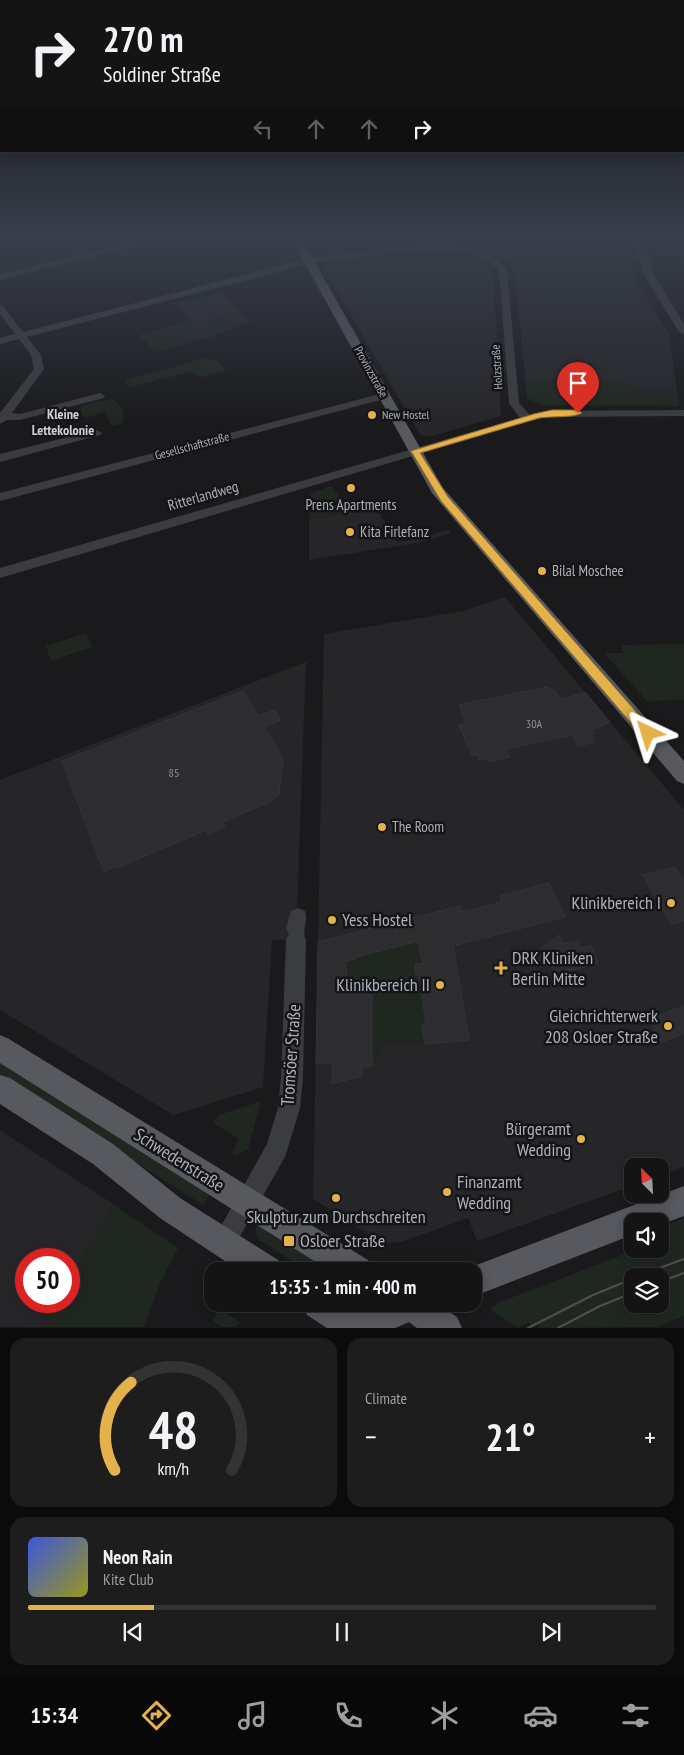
<!DOCTYPE html>
<html lang="en">
<head>
<meta charset="utf-8">
<style>
	:root { --surface:#141415; --page:#1d1d1e; --text:#f1f3f6; --muted:#9d9ea0; --line:#333334; --accent:#e4b14a }
	body { margin:0; font-family:"PT Sans Narrow",sans-serif; background:var(--page); color:var(--text); height:100vh; display:flex; flex-direction:column; font-size:19px; white-space:nowrap }
	* { box-sizing:border-box; margin:0 }
	p { font-size:16px; color:var(--muted) }
	.icon { flex:none; width:28px; height:28px; fill:none; stroke:currentColor; stroke-width:2; stroke-linecap:round; stroke-linejoin:round }
	.map { position:relative; height:1328px; overflow:hidden }
	.side { display:flex; flex-direction:column; gap:10px; padding:10px; background:#0b0b0c; flex:1 }
	.side>* { flex:none }
	.hud { position:absolute; left:0px; top:0px; width:685px; height:152px; box-shadow:0 2px 12px #0003,0 0 0 1px var(--line); background:#141415; color:var(--text); overflow:hidden }
	.needle { width:32px; rotate:336deg }
	.controls { position:absolute; left:624px; top:1158px; display:grid; gap:10px }
	.controls a { display:grid; place-items:center; width:45px; height:45px; border-radius:10px; background:var(--surface); box-shadow:0 2px 12px #0003,0 0 0 1px var(--line); font-size:25px }
	.speed { position:absolute; left:15px; top:1248px; display:flex; gap:10px; font-size:25px; font-weight:700; text-align:center }
	.speed>* { display:grid; place-content:center; width:65px; height:65px; border-radius:50%; background:var(--surface); box-shadow:0 2px 12px #0003,0 0 0 1px var(--line); line-height:1 }
	.speed .limit { border:8px solid #d22; background:#fff; color:#111 }
	.pin { position:absolute; display:grid; place-items:center; width:42px; height:42px; color:#fff; margin:-51px -21px; border-radius:50% 50% 50% 0; rotate:-45deg; box-shadow:0 0 5px #0007 }
	.pin .icon { rotate:45deg }
	.me { position:absolute; width:55px; margin:-28px; rotate:319deg; stroke-linejoin:round; filter:drop-shadow(0 0 4px #0008) }
	.turn { display:flex; align-items:center; gap:18px; height:105px; padding:0 20px; font-size:22px }
	.turn .icon { width:65px; height:65px; stroke-width:2.5 }
	.turn b { display:block; font-size:35px; line-height:42px }
	.lanes { display:flex; align-items:center; height:48px; padding:0 20px; background:#0003; justify-content:center; gap:25px; direction:ltr }
	.lanes .off { opacity:.35 }
	.big { font-size:38px; font-weight:600; line-height:1.1 }
	.side .widget { flex:1; display:flex; flex-direction:column; justify-content:center; gap:8px; min-width:0; padding:0 18px; border-radius:15px; background:var(--page) }
	.side .dial { align-items:center; gap:0 }
	.dial svg { height:130px; overflow:visible; fill:none; stroke:var(--line); stroke-width:7; stroke-linecap:round; text-anchor:middle }
	.dial text { fill:var(--text); stroke:none }
	.song { display:flex; align-items:center; gap:15px }
	.cover { width:60px; height:60px; border-radius:8px; background:linear-gradient(135deg,hsl(230 70% 55%),hsl(60 70% 35%)) }
	.played { height:5px; border-radius:2px; background:linear-gradient(90deg,var(--accent) 20%,var(--line) 20%) }
	.keys { display:flex; justify-content:space-around; direction:ltr }
	.heat { display:flex; justify-content:space-between; align-items:center; font-size:28px; direction:ltr }
	.side .tiles { flex:1; display:grid; gap:10px; grid-template-columns:1fr 1fr }
	.widget:last-child { grid-column:span 2 }
	.trip { position:absolute; left:204px; top:1262px; width:278px; height:50px; border-radius:15px; background:var(--surface); box-shadow:0 2px 12px #0003,0 0 0 1px var(--line); font-weight:600; line-height:50px; text-align:center }
	.dock { display:flex; height:80px; justify-content:space-around; align-items:center; background:#080808; color:var(--muted) }
	.dock .icon { width:35px; height:35px }
	.dock .on { color:var(--accent) }
	.dock b { font-size:22px; color:var(--text) }
	.map>svg:first-child { display:block }
	.built { fill:#262629 }
	.green { fill:#202721; fill-rule:evenodd }
	.building { fill:#2d2d30; stroke:#343438 }
	.lines { fill:none; stroke-linecap:round; stroke-linejoin:round }
	.minor { fill:#3b3c40; fill-rule:evenodd }
	.major { fill:#57595f; fill-rule:evenodd }
	.tram { stroke:#4e5055; stroke-width:2 }
	.route { fill:#e4b14a; stroke:#947330 }
	.poi-dot { fill:#e4b14a; stroke:#151517; stroke-width:2 }
	.labels { text-anchor:middle; stroke-width:5; stroke-linejoin:round; paint-order:stroke }
	.far-street-label { font-size:12px; fill:#adb1ba; stroke:#151517 }
	.far-poi-label { font-size:12px; fill:#adb1ba; stroke:#151517; text-anchor:start }
	.number-label { font-size:12px; fill:#8c8f97 }
	.far-neighbourhood-label { font-size:14px; font-weight:bold; fill:#ced0d6; stroke:#151517 }
	.street-label { font-size:15px; fill:#adb1ba; stroke:#151517 }
	.poi-label { font-size:15px; fill:#adb1ba; stroke:#151517; text-anchor:start }
	.near-poi-label { font-size:18px; fill:#adb1ba; stroke:#151517; text-anchor:end }
	.near-street-label { font-size:18px; fill:#adb1ba; stroke:#151517 }
</style>
</head>
<body>
<div class="map">
<svg width="684" height="1328" viewBox="0 0 684 1328">
	<rect width="100%" height="100%" fill="#1a1a1c"/>
	<!-- built -->
	<g class="built">
		<path d="M 627,249 L 637,282 L 669,334 L 677,391 L 642,390 L 621,384 L 620,381 L 525,379 L 515,274 L 508,262 L 490,252 Z"/>
		<path d="M 446,253 L 477,258 L 487,263 L 493,271 L 501,416 L 428,437 L 420,435 L 321,263 L 400,254 Z"/>
		<path d="M 220,292 L 238,308 L 250,322 L 209,337 L 173,303 L 186,300 L 189,302 Z"/>
		<path d="M 375,506 L 397,542 L 417,539 L 448,530 L 451,533 L 418,543 L 309,560 L 309,520 Z"/>
		<path d="M 505,597 L 684,810 L 684,1167 L 660,1176 L 660,1166 L 632,1166 L 632,1186 L 477,1241 L 468,1218 L 404,1241 L 385,1244 L 313,1199 L 324,634 L 463,611 Z"/>
		<path d="M 306,662 L 296,940 L 272,940 L 263,1087 L 173,1115 L 0,1010 L 0,780 Z"/>
		<path d="M 0,1130 L 113,1204 L 69,1280 L 69,1259 L 26,1259 L 26,1301 L 57,1301 L 41,1327 L 0,1327 Z"/>
	</g>
	<!-- green -->
	<g class="green">
		<path d="M 391,240 L 624,240 L 627,249 L 490,252 L 453,245 L 391,246 Z"/>
		<path d="M 652,240 L 684,240 L 684,256 L 656,255 Z"/>
		<path d="M 230,313 L 246,323 L 213,333 C 208,332 203,327 203,321 L 219,318 Z"/>
		<path d="M 190,320 L 209,337 L 156,353 L 139,335 Z"/>
		<path d="M 206,358 L 216,360 L 226,370 L 201,377 L 190,372 L 129,387 L 124,380 Z"/>
		<path d="M 525,379 L 620,381 L 622,384 L 642,390 L 677,391 L 680,406 L 540,405 L 527,398 Z"/>
		<path d="M 113,399 C 122,406 126,413 122,424 L 112,426 L 105,412 L 85,418 L 80,410 L 83,405 Z"/>
		<path d="M 331,486 L 351,511 L 309,520 L 311,493 Z"/>
		<path d="M 86,633 L 92,647 L 51,661 L 46,646 Z"/>
		<path d="M 684,644 L 684,700 L 647,701 L 604,653 L 623,653 L 621,645 Z"/>
		<path d="M 418,941 L 423,964 L 415,965 L 416,975 L 419,975 L 426,1025 L 423,1026 L 425,1044 L 381,1044 L 381,1061 L 372,1061 L 347,994 L 346,974 L 343,974 L 340,963 L 355,959 L 355,957 Z"/>
		<path d="M 0,1060 L 211,1193 L 203,1205 L 0,1076 Z"/>
		<path d="M 261,1101 L 248,1149 L 237,1155 L 232,1153 L 239,1139 L 213,1123 L 219,1115 Z"/>
		<path d="M 112,1204 L 178,1248 L 160,1283 L 144,1327 L 41,1327 L 56,1301 L 69,1301 L 69,1280 Z"/>
		<path d="M 684,1218 L 684,1316 L 656,1327 L 539,1328 L 538,1325 L 532,1328 L 529,1322 L 518,1328 L 490,1309 L 500,1302 L 620,1256 L 633,1249 L 660,1249 L 660,1228 ZM 660,1276 L 660,1304 L 632,1304 L 632,1276 Z"/>
		<path d="M 258,1224 L 261,1224 L 336,1271 L 308,1271 L 258,1239 L 255,1231 Z"/>
		<path d="M 222,1304 L 234,1304 L 228,1314 L 239,1322 L 236,1327 L 222,1327 L 213,1321 Z"/>
	</g>
	<!-- building -->
	<g class="building">
		<path d="M 548,687 L 550,691 L 555,691 L 559,699 L 586,693 L 610,722 L 592,730 L 594,734 L 591,734 L 595,742 L 578,746 L 572,735 L 505,749 L 509,757 L 489,762 L 488,758 L 480,760 L 478,754 L 472,756 L 459,725 L 466,723 L 459,705 Z"/>
		<path d="M 243,691 L 258,716 L 275,710 L 281,720 L 264,727 L 283,758 L 279,795 L 273,797 L 274,800 L 223,822 L 225,827 L 208,834 L 206,830 L 119,867 L 118,865 L 104,872 L 62,761 Z"/>
		<path d="M 675,867 L 684,882 L 684,921 L 671,924 L 643,875 Z"/>
		<path d="M 549,883 L 565,917 L 453,946 L 469,1040 L 425,1044 L 422,1025 L 426,1025 L 419,975 L 416,975 L 415,964 L 423,964 L 418,941 L 355,957 L 355,959 L 346,961 L 347,994 L 372,994 L 372,1066 L 362,1066 L 362,1076 L 332,1084 L 333,1063 L 316,1063 L 318,942 L 460,906 L 462,912 L 502,902 L 500,896 Z"/>
		<path d="M 559,935 L 563,944 L 578,941 L 581,948 L 591,945 L 598,963 L 557,975 L 541,949 Z"/>
		<path d="M 684,1006 L 684,1033 L 662,1042 L 649,1019 Z"/>
	</g>
	<g class="lines">
		<!-- minor -->
		<g class="minor">
			<path d="M 142,240 L 158,240 L 0,280 L 0,274 Z"/>
			<path d="M 634,240 L 642,240 L 654,275 L 684,324 L 684,335 L 679,332 L 644,275 Z"/>
			<path d="M 449,246 C 471,248 494,252 507,270 L 519,403 L 530,415 L 544,411 L 684,410 L 684,416 L 545,417 L 0,578 L 0,568 L 520,418 L 509,403 L 499,270 L 484,259 L 464,253 L 449,252 L 395,253 L 309,264 L 27,337 L 41,355 L 44,369 L 12,413 L 20,414 L 100,393 L 105,396 L 104,398 L 20,420 L 7,420 L 0,424 L 0,413 L 34,369 L 31,355 L 19,339 L 0,344 L 0,338 L 15,334 L 0,314 L 0,305 L 3,306 L 23,332 L 309,258 L 395,247 Z"/>
			<path d="M 384,393 L 389,396 L 388,398 L 0,501 L 0,493 Z"/>
			<path d="M 96,430 L 102,433 L 100,435 L 0,462 L 0,454 Z"/>
			<path d="M 298,908 L 305,911 C 309,921 301,930 306,940 L 303,1078 L 300,1108 L 285,1157 L 231,1252 L 223,1256 L 215,1252 L 211,1244 L 267,1144 L 278,1108 L 281,1078 L 286,940 L 289,934 L 286,928 L 291,911 Z"/>
		</g>
		<!-- major -->
		<g class="major">
			<path d="M 292,240 L 302,240 L 443,488 L 684,761 L 684,784 L 677,781 L 432,493 Z"/>
			<path d="M 0,1035 L 9,1039 L 368,1260 L 372,1271 L 330,1271 L 0,1063 Z"/>
			<path d="M 0,1075 L 10,1078 L 113,1144 L 180,1198 L 278,1260 L 282,1271 L 240,1271 L 160,1218 L 93,1164 L 0,1104 Z"/>
			<path d="M 684,1186 L 684,1216 L 660,1225 L 660,1221 L 632,1221 L 632,1235 L 472,1297 L 472,1271 L 461,1271 Z"/>
			<path d="M 303,1304 L 346,1304 L 357,1311 L 375,1304 L 436,1304 L 457,1317 L 462,1328 L 417,1328 L 409,1322 L 395,1328 L 327,1328 L 307,1315 Z"/>
		</g>
		<!-- tram -->
		<g class="tram">
			<path d="M 638,1276 L 684,1259"/>
			<path d="M 660,1282 L 684,1273"/>
			<path d="M 528,1328 L 593,1295 L 632,1279"/>
			<path d="M 558,1328 L 600,1306 L 632,1293"/>
		</g>
	</g>
	<!-- sky -->
	<linearGradient id="sky" x2="0" y2="1"><stop stop-color="#0e0e0f"/><stop offset="0.56" stop-color="#383e4b"/><stop offset="1" stop-color="#383e4b" stop-opacity="0"/></linearGradient>
	<rect width="684" height="426" fill="url(#sky)"/>
	<!-- route -->
	<path class="route" d="M 552,410 L 578,410 L 582,413 C 574,418 550,416 539,418 L 420,453 L 448,497 L 652,730 L 654,733 L 652,737 L 643,737 L 441,501 L 411,451 L 534,414 Z"/>
	<!-- markers -->
	<g class="poi-dot">
		<circle cx="372" cy="415" r="5"/>
		<circle cx="351" cy="488" r="5"/>
		<circle cx="350" cy="532" r="5"/>
		<circle cx="542" cy="571" r="5"/>
		<circle cx="382" cy="827" r="5"/>
		<circle cx="671" cy="903" r="5"/>
		<circle cx="332" cy="920" r="5"/>
		<path d="M498.5 960.5h5v5h5v5h-5v5h-5v-5h-5v-5h5z"/>
		<circle cx="440" cy="985" r="5"/>
		<circle cx="668" cy="1026" r="5"/>
		<circle cx="581" cy="1139" r="5"/>
		<circle cx="447" cy="1192" r="5"/>
		<circle cx="336" cy="1198" r="5"/>
		<rect x="283" y="1235" width="12" height="12" rx="2.5"/>
	</g>
	<g class="labels">
		<!-- far-street labels -->
		<g class="far-street-label">
			<text transform="translate(497 367) rotate(-94)" y="4">Holzstraße</text>
			<text transform="translate(371 372) rotate(61)" y="4">Provinzstraße</text>
			<text transform="translate(192 446) rotate(-15)" y="4">Gesellschaftstraße</text>
		</g>
		<!-- far-poi labels -->
		<g class="far-poi-label">
			<text x="382" y="419">New Hostel</text>
		</g>
		<!-- number labels -->
		<g class="number-label">
			<text x="534" y="728">30A</text>
			<text x="174" y="777">85</text>
		</g>
		<!-- far-neighbourhood labels -->
		<g class="far-neighbourhood-label">
			<text x="63" y="419">Kleine<tspan x="63" dy="16">Lettekolonie</tspan></text>
		</g>
		<!-- street labels -->
		<g class="street-label">
			<text transform="translate(203 496) rotate(-16)" y="5">Ritterlandweg</text>
		</g>
		<!-- poi labels -->
		<g class="poi-label">
			<text x="351" y="510" text-anchor="middle">Prens Apartments</text>
			<text x="360" y="537">Kita Firlefanz</text>
			<text x="552" y="576">Bilal Moschee</text>
			<text x="392" y="832">The Room</text>
		</g>
		<!-- near-poi labels -->
		<g class="near-poi-label">
			<text x="661" y="909">Klinikbereich I</text>
			<text x="342" y="926" text-anchor="start">Yess Hostel</text>
			<text x="512" y="964" text-anchor="start">DRK Kliniken<tspan x="512" dy="21">Berlin Mitte</tspan></text>
			<text x="430" y="991">Klinikbereich II</text>
			<text x="658" y="1022">Gleichrichterwerk<tspan x="658" dy="21">208 Osloer Straße</tspan></text>
			<text x="571" y="1135">Bürgeramt<tspan x="571" dy="21">Wedding</tspan></text>
			<text x="457" y="1188" text-anchor="start">Finanzamt<tspan x="457" dy="21">Wedding</tspan></text>
			<text x="336" y="1223" text-anchor="middle">Skulptur zum Durchschreiten</text>
			<text x="300" y="1247" text-anchor="start">Osloer Straße</text>
		</g>
		<!-- near-street labels -->
		<g class="near-street-label">
			<text transform="translate(291 1055) rotate(-86)" y="6">Tromsöer Straße</text>
			<text transform="translate(179 1160) rotate(32)" y="6">Schwedenstraße</text>
		</g>
	</g>
</svg>
<div class="controls">
<a><svg class="needle" viewBox="-14 -14 28 28"><path d="M0-13l5 13h-10z" fill="#e53935"/><path d="M0 13l5-13h-10z" fill="#9d9ea0"/></svg></a>
<a><svg class="icon" aria-label="sound" viewBox="0 0 24 24"><path d="M4 9h4l5-4v14l-5-4H4zM17 9q2 3 0 6"/></svg></a>
<a><svg class="icon" aria-label="layers" viewBox="0 0 24 24"><path d="M12 4l9 5-9 5-9-5zM3 14l9 5 9-5"/></svg></a>
</div>
<div class="speed"><div class="limit">50</div></div>
<div class="pin" style="left:578px;top:413px;background:#d93025"><svg class="icon" aria-label="arrive" viewBox="0 0 24 24"><path d="M6 21V4h12l-3 4 3 4H6"/></svg></div>
<svg class="me" style="left:648px;top:733px" viewBox="-20 -20 40 40"><path d="M0-17L14 15 0 8-14 15z" fill="#e4b14a" stroke="#fff" stroke-width="4"/></svg>
<div class="trip">15:35 · 1 min · 400 m</div>
<div class="hud">
<div class="turn"><svg class="icon" aria-label="right" viewBox="0 0 24 24"><path d="M7 20v-9h11M14 6l5 5-5 5"/></svg><div><b>270 m</b>Soldiner Straße</div></div>
<div class="lanes"><svg class="icon off" aria-label="left" viewBox="0 0 24 24"><path d="M17 20v-9H6M10 6l-5 5 5 5"/></svg><svg class="icon off" aria-label="ahead" viewBox="0 0 24 24"><path d="M12 20V5M6 11l6-6 6 6"/></svg><svg class="icon off" aria-label="ahead" viewBox="0 0 24 24"><path d="M12 20V5M6 11l6-6 6 6"/></svg><svg class="icon" aria-label="right" viewBox="0 0 24 24"><path d="M7 20v-9h11M14 6l5 5-5 5"/></svg></div>
</div>
</div>
<section class="side">
<div class="tiles">
<div class="widget dial"><svg viewBox="0 0 100 80">
<path d="M14 69A42 42 0 1 1 86 69"/>
<path d="M14 69A42 42 0 0 1 24 15" stroke="#e4b14a"/>
<text x="50" y="56" font-size="32" font-weight="700">48</text>
<text x="50" y="72" font-size="11">km/h</text>
</svg></div>
<div class="widget"><p>Climate</p>
<div class="heat"><a>−</a><b class="big">21°</b><a>+</a></div>
</div>
<div class="widget">
<div class="song"><i class="cover"></i><div><b>Neon Rain</b><p>Kite Club</p></div></div>
<div class="played"></div>
<div class="keys"><svg class="icon" aria-label="previous" viewBox="0 0 24 24"><path d="M18 5L8 12l10 7zM5 5v14"/></svg><svg class="icon" aria-label="pause" viewBox="0 0 24 24"><path d="M8 5v14M16 5v14"/></svg><svg class="icon" aria-label="next" viewBox="0 0 24 24"><path d="M6 5l10 7-10 7zM19 5v14"/></svg></div>
</div>
</div>
</section>
<nav class="dock">
<b>15:34</b>
<svg class="icon on" aria-label="directions" viewBox="0 0 24 24"><path d="M12 3l9 9-9 9-9-9zM9 14v-3h6M13 9l2 2-2 2"/></svg>
<svg class="icon" aria-label="music" viewBox="0 0 24 24"><path d="M9 18V5l10-2v13"/><circle cx="6" cy="18" r="3"/><circle cx="16" cy="16" r="3"/></svg>
<svg class="icon" aria-label="phone" viewBox="0 0 24 24"><path d="M5 4h4l2 5-3 2q2 4 5 5l2-3 5 2v4C11 20 4 13 5 4z"/></svg>
<svg class="icon" aria-label="climate" viewBox="0 0 24 24"><path d="M12 3v18M4 7l16 10M4 17L20 7"/></svg>
<svg class="icon" aria-label="car" viewBox="0 0 24 24"><path d="M5 17H2v-5l4-1 3-4h7l3 4 3 1v5h-3M9 17h6M6 11h13"/><circle cx="7" cy="17" r="2"/><circle cx="17" cy="17" r="2"/></svg>
<svg class="icon" aria-label="filters" viewBox="0 0 24 24"><path d="M4 7h16M4 17h16"/><circle cx="9" cy="7" r="2"/><circle cx="15" cy="17" r="2"/></svg>
</nav>
</body>
</html>
